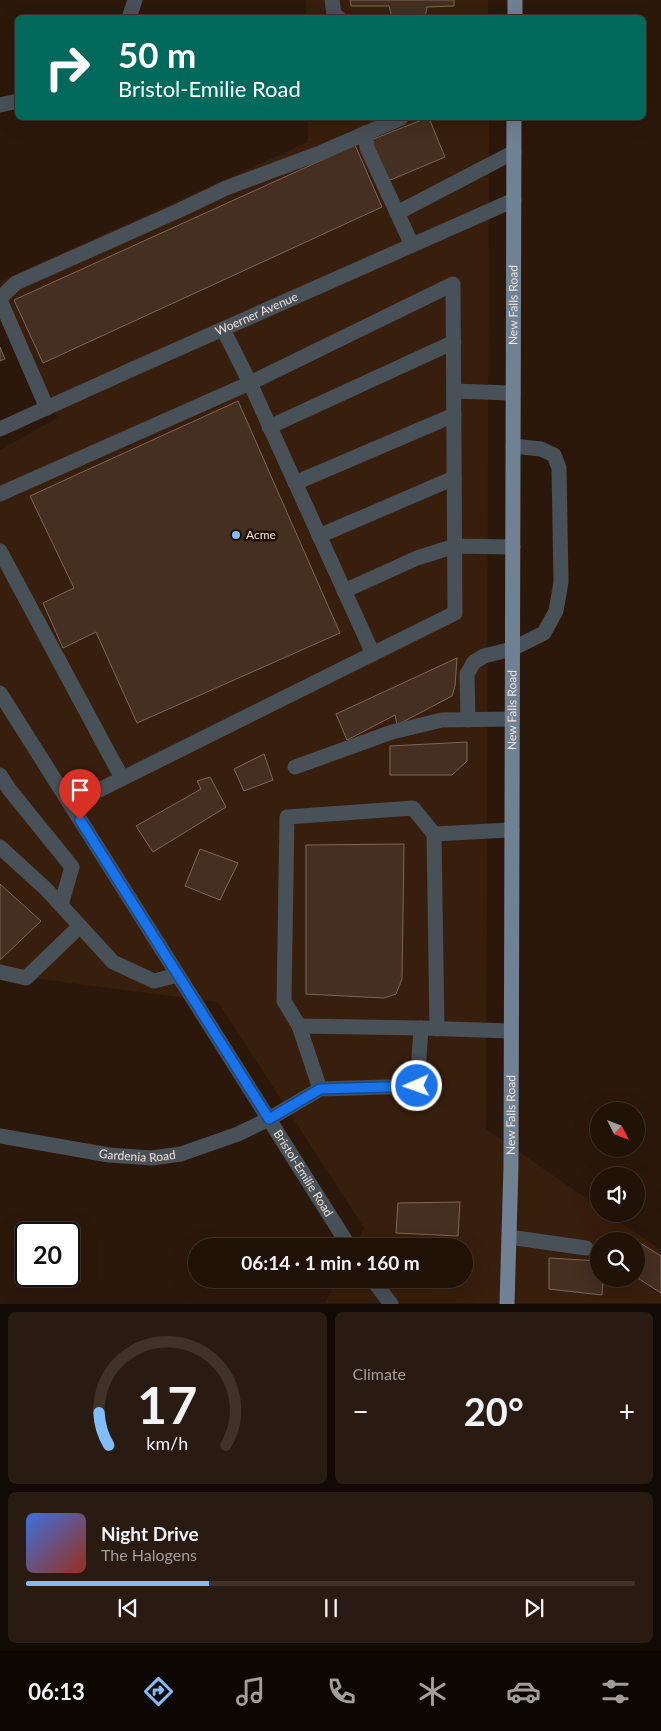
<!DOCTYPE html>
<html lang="en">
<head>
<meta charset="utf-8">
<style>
	:root { --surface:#211208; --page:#291b12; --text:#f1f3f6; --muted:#a29e9c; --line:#3e3229; --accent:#81bdfa }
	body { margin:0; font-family:Lato,sans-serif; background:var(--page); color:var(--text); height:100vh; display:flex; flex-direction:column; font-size:19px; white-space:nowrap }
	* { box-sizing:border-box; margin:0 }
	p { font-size:16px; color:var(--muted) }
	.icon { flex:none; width:28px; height:28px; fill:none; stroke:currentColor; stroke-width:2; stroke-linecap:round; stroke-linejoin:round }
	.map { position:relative; height:1304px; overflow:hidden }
	.panel { display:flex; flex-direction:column; gap:8px; padding:8px; background:#120a04; flex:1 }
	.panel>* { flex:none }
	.top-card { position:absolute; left:15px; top:15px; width:631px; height:105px; border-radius:8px; box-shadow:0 5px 20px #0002,0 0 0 1px var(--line); background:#00695c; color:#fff; overflow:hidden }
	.needle { width:32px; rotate:132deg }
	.controls { position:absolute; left:590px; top:1102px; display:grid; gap:10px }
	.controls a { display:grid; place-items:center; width:55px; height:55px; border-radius:50%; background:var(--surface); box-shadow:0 5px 20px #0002,0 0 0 1px var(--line); font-size:25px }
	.speed { position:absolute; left:15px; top:1222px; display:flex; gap:10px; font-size:25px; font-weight:700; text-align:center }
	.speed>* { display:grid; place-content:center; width:65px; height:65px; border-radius:50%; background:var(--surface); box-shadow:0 5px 20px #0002,0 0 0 1px var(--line); line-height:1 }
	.speed .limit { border:2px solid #111; border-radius:8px; background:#fff; color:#111 }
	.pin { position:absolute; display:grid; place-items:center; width:42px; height:42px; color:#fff; margin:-51px -21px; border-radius:50% 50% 50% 0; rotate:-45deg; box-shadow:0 0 5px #0007 }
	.pin .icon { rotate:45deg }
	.me { position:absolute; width:55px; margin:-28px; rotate:268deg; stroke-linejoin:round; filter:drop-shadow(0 0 4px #0008) }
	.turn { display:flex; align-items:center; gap:18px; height:105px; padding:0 20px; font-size:22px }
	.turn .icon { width:65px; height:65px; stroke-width:2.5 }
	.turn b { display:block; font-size:35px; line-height:42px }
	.big { font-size:38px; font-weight:700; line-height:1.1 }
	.panel .card { flex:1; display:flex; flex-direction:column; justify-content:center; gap:8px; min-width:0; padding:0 18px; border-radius:8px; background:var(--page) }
	.panel .dial { align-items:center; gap:0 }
	.dial svg { height:130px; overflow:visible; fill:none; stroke:var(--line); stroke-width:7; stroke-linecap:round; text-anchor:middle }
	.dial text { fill:var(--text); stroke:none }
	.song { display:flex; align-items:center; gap:15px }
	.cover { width:60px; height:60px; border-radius:8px; background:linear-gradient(135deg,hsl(220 70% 55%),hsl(10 70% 35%)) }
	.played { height:5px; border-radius:2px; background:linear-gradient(90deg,var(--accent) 30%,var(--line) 30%) }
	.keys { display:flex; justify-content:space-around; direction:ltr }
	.heat { display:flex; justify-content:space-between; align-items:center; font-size:28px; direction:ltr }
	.panel .tiles { flex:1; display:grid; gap:8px; grid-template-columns:1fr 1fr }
	.card:last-child { grid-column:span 2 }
	.trip { position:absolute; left:188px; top:1238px; width:285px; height:50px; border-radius:25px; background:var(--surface); box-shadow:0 5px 20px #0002,0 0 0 1px var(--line); font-weight:700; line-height:50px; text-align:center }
	.tabs { display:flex; height:80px; justify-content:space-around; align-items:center; background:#0d0703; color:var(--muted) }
	.tabs .icon { width:35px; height:35px }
	.tabs .selected { color:var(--accent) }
	.tabs b { font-size:22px; color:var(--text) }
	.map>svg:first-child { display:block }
	.built { fill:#381e0c; fill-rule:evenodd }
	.building { fill:#442f21; stroke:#7f6657 }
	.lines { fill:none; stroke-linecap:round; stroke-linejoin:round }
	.minor { stroke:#485058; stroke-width:15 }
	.major { stroke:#708193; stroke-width:15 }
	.route-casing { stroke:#114b97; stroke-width:12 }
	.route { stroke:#1a73e8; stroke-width:9 }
	.poi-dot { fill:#81bdfa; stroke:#220f03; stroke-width:2 }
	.labels { text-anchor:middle; stroke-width:5; stroke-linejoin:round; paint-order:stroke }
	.street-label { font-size:12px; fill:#f1e2d9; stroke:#220f03 }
	.poi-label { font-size:12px; fill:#f1e2d9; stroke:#220f03; text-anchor:start }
</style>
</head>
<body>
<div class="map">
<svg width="661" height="1304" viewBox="0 0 661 1304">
	<rect width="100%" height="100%" fill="#2c180b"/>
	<!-- built -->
	<g class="built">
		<rect x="306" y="0" width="182" height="17"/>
		<path d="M 308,118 L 489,118 L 486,1129 L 599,1207 L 599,1214 L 608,1214 L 661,1250 L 661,1303 L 325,1303 L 338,1279 L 464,1279 L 464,1246 L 355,1246 L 364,1228 L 218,1002 L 0,974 L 0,450 L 57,418 L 0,287 L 0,281 L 308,142 ZM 599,1241 L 636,1241 L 636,1279 L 599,1279 Z"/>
	</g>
	<!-- building -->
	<g class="building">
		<path d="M 350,0 L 454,0 L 454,6 L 427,7 L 425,18 L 392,18 L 389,6 L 351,6 Z"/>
		<path d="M 427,118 L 429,118 L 445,157 L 388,181 L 371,140 Z"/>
		<path d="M 355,145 L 382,207 L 43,363 L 14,300 Z"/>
		<path d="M 0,347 L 5,359 L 0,361 Z"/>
		<path d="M 238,401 L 340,633 L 137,723 L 96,632 L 63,648 L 43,603 L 74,588 L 30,496 Z"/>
		<path d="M 457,658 L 455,686 L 452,696 L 397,725 L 395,715 L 347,740 L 336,714 Z"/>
		<path d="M 467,742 L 467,761 L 452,775 L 390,775 L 390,746 Z"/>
		<path d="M 264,754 L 273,780 L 244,791 L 234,769 Z"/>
		<path d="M 210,777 L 226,807 L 153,852 L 136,826 L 201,789 L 197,781 Z"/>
		<path d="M 404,844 L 402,979 L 396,994 L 384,998 L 306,994 L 306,845 Z"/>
		<path d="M 200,849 L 238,863 L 220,900 L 185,886 Z"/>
		<path d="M 0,884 L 41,921 L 0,960 Z"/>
		<path d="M 460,1202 L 458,1236 L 396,1233 L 398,1203 Z"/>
		<path d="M 624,1233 L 661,1256 L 661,1293 L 636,1277 L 636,1241 L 619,1241 Z"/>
		<path d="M 549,1258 L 599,1261 L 599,1279 L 603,1279 L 602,1295 L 549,1289 Z"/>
	</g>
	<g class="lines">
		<!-- minor -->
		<g class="minor">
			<path d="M 332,0 L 334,14 L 339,18"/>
			<path d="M 129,18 L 135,0"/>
			<path d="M 0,105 L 18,101"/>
			<path d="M 365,133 L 367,148 L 412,245"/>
			<path d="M 397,213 L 514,152"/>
			<path d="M 0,298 L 16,283 L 180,210 L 226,188 L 320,153 L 401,118"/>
			<path d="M 0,300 L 47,408"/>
			<path d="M 223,329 L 250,383 L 373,654"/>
			<path d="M 454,391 L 513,393"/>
			<path d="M 269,427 L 454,342"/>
			<path id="s1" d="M 0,429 L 135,368 L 514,200"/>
			<path d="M 295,483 L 454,415"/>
			<path d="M 0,494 L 250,383 L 453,284 L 455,613 L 71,804"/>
			<path d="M 319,536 L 454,478"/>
			<path d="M 0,551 L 122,778"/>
			<path d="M 344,591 L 417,558 L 455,546 L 513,547"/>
			<path id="s2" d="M 0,693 L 349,1246"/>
			<path d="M 468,720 L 467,674 L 474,662 L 484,656 L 512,649 L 544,633 L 556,611 L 561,582 L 559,468 L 554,455 L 541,449 L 513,446"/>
			<path d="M 295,767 L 392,732 L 442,720 L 512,719"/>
			<path d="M 0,775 L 9,789 L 72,867 L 61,905"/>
			<path d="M 0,847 L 46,889 L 113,962 L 154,981 L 178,975"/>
			<path d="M 0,972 L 26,978 L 80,926"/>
			<path d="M 299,1026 L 284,1001 L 287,817 L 413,808 L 434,834"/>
			<path d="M 437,1029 L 434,834 L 512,830"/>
			<path d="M 320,1089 L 299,1026 L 421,1028"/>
			<path id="s3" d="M 0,1136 L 109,1155 L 152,1158 L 181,1154 L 238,1134 L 269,1119 L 320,1089 L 417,1086 L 421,1028 L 511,1031"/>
			<path d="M 509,1237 L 586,1248"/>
			<path d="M 372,1279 L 391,1304"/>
		</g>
		<!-- major -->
		<g class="major">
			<path d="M 515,18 L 515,0"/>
			<path id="s4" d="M 507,1304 L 511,1166 L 514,118"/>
		</g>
	</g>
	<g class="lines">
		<!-- route casing -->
		<g class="route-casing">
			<path id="route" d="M 80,820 L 269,1119 L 320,1089 L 417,1086"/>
		</g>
		<!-- route -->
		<use href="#route" class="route"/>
	</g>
	<!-- markers -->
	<circle class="poi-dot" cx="236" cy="535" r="5"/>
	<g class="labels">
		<!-- street labels -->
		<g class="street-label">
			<text dy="4" stroke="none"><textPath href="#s4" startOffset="999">New Falls Road</textPath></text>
			<text dy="4" stroke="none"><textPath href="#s1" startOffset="281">Woerner Avenue</textPath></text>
			<text dy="4" stroke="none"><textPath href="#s4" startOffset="594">New Falls Road</textPath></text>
			<text dy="4" stroke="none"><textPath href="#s4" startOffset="189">New Falls Road</textPath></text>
			<text dy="4" stroke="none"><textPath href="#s3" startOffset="139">Gardenia Road</textPath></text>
			<text dy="4" stroke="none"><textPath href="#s2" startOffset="568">Bristol-Emilie Road</textPath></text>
		</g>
		<!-- poi labels -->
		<g class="poi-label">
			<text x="246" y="539">Acme</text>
		</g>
	</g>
</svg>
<div class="controls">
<a><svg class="needle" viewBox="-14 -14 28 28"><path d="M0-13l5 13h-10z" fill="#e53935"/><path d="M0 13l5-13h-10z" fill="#a29e9c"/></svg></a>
<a><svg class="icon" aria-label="sound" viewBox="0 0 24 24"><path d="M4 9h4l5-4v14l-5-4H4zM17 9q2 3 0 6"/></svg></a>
<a><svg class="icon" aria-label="search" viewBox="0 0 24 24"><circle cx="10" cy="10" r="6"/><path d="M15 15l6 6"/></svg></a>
</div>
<div class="speed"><div class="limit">20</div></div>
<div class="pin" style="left:80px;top:820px;background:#d93025"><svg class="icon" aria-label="arrive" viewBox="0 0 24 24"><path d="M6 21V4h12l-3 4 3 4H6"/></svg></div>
<svg class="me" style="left:417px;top:1086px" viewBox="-20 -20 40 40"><circle r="17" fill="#1a73e8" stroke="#fff" stroke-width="3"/><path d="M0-11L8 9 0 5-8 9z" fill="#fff"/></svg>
<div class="trip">06:14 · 1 min · 160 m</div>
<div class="top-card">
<div class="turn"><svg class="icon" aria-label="right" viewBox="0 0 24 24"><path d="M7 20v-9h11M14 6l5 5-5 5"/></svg><div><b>50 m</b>Bristol-Emilie Road</div></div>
</div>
</div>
<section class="panel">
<div class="tiles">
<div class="card dial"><svg viewBox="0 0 100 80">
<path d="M14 69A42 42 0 1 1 86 69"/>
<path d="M14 69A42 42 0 0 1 8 49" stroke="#81bdfa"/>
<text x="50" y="56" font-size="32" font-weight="700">17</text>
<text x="50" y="72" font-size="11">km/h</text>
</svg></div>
<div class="card"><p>Climate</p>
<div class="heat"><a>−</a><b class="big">20°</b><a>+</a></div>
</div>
<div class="card">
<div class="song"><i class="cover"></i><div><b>Night Drive</b><p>The Halogens</p></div></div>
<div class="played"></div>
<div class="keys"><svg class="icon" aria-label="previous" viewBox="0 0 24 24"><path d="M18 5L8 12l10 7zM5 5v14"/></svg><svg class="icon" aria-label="pause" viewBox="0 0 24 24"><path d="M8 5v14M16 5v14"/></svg><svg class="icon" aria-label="next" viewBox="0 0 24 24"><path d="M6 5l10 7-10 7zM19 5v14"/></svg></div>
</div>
</div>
</section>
<nav class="tabs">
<b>06:13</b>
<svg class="icon selected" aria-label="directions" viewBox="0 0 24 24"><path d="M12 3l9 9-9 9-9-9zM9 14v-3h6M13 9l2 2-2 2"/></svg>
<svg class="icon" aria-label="music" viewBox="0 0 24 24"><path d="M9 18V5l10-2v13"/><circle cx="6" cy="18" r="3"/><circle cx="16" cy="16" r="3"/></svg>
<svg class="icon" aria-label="phone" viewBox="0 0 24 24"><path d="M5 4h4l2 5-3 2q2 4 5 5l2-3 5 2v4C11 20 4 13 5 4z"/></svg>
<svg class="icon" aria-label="climate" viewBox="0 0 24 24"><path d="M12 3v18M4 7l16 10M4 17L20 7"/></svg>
<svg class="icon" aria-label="car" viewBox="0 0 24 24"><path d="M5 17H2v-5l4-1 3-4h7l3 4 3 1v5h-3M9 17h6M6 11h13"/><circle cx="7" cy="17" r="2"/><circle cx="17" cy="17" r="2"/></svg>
<svg class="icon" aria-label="filters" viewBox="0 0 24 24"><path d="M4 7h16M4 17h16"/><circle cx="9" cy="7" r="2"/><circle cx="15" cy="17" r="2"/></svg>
</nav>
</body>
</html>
